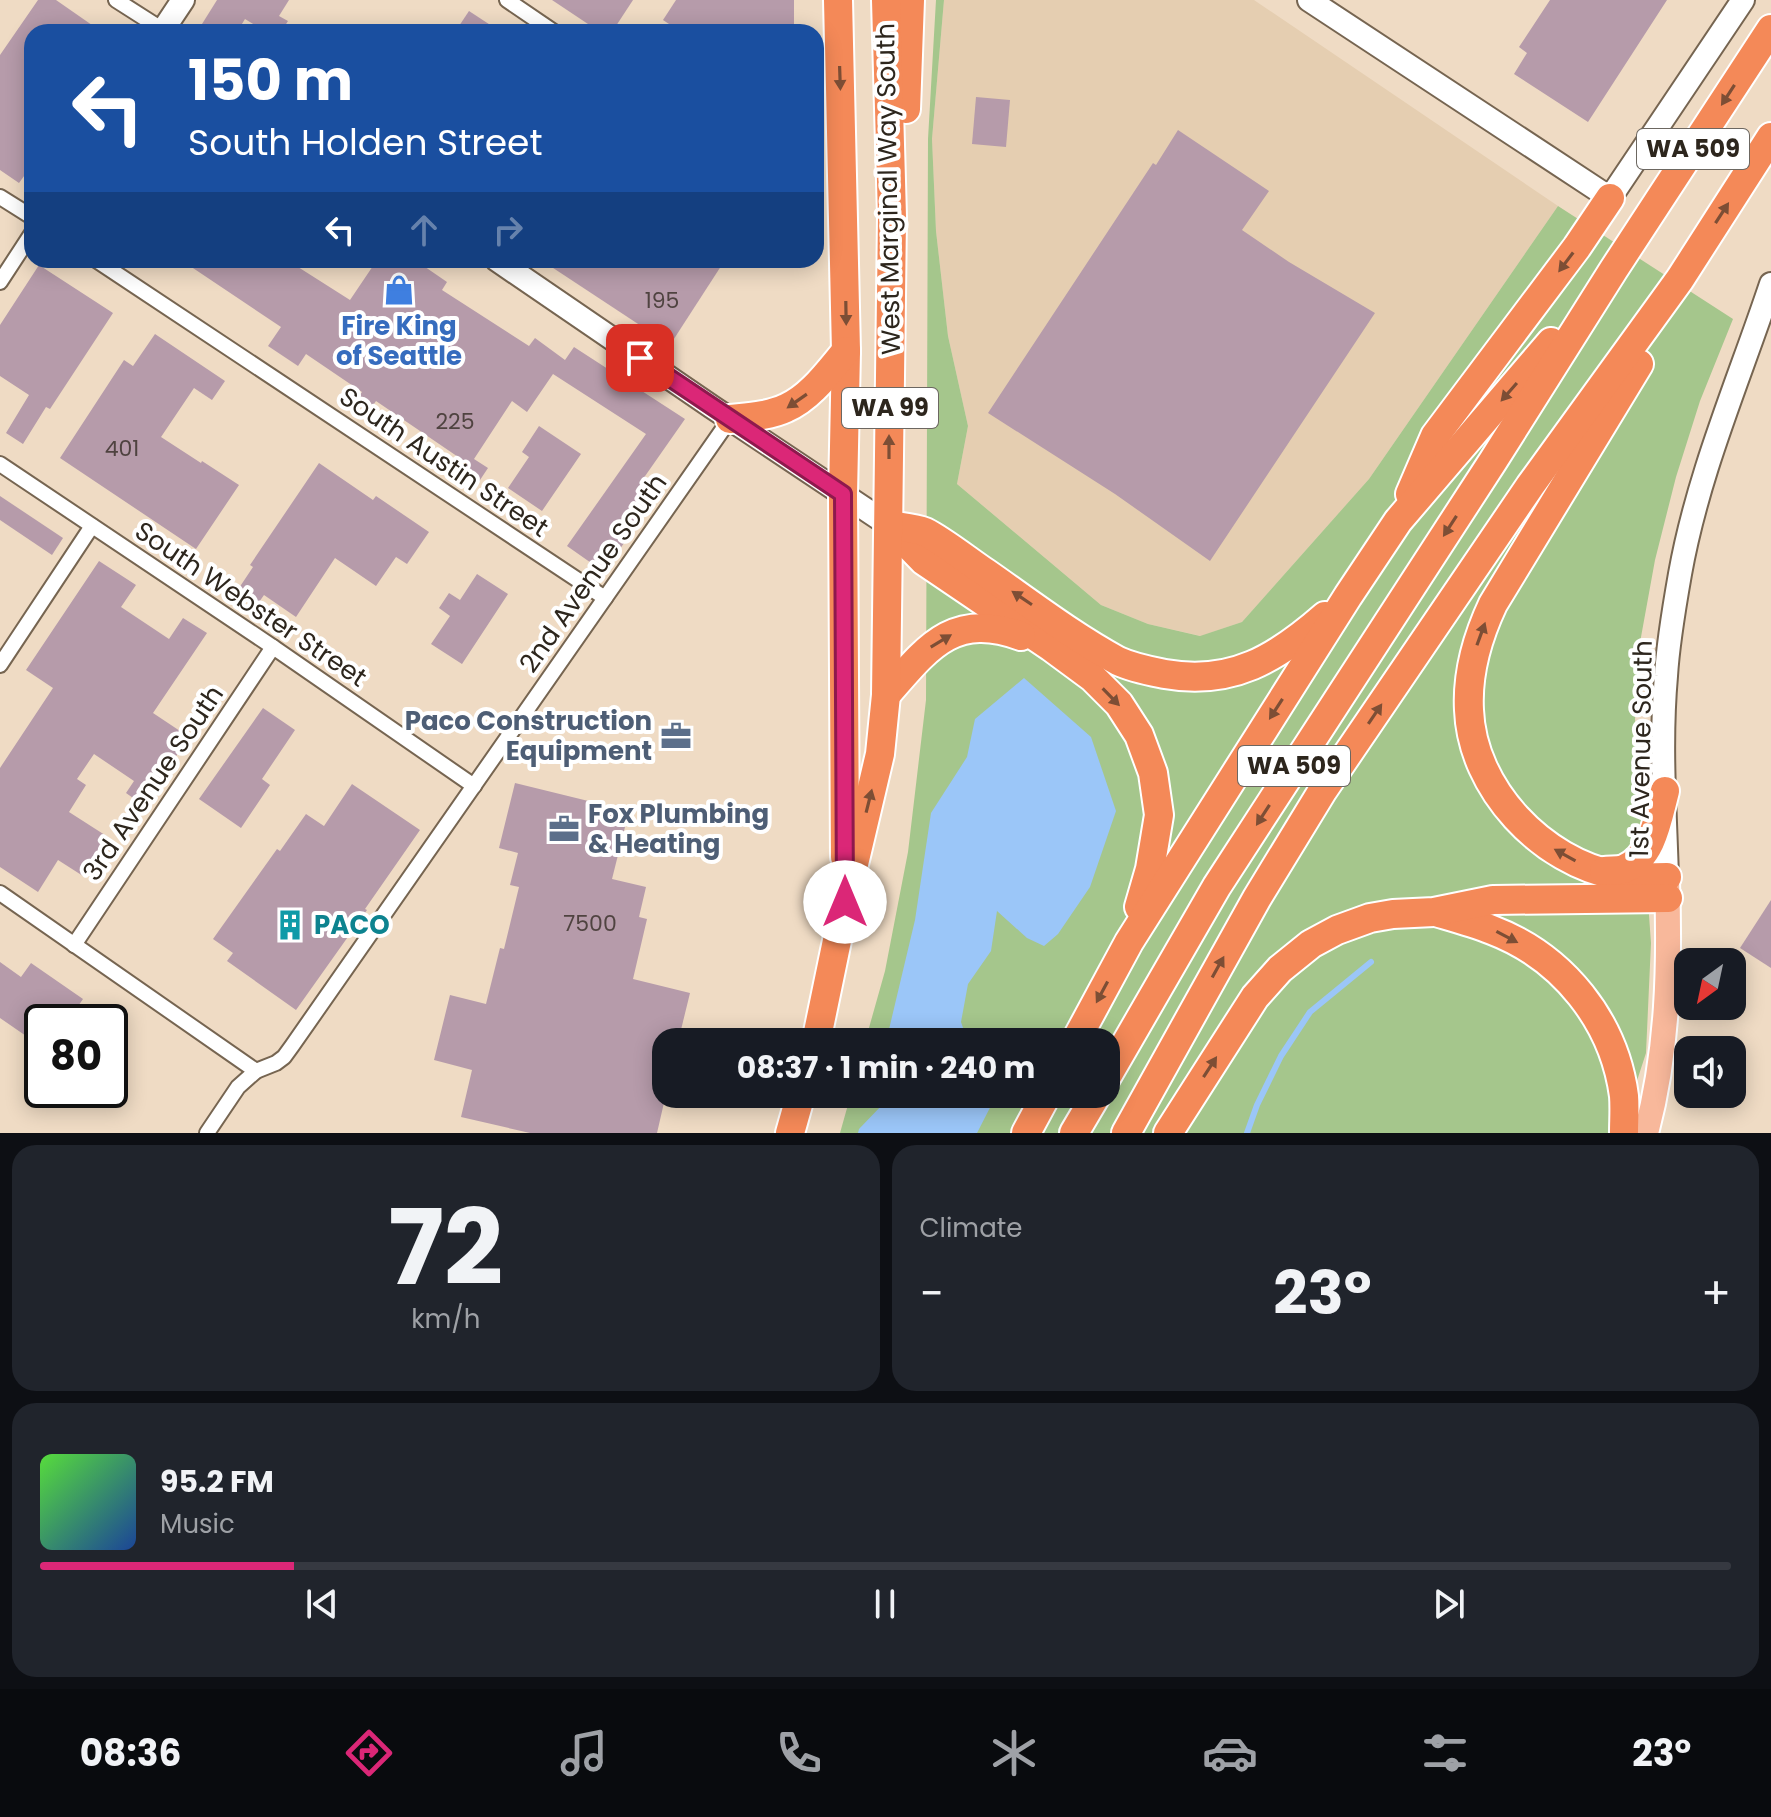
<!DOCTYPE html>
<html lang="en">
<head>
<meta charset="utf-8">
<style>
	:root { --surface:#171b24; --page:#20242c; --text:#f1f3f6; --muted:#9ea1a6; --line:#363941; --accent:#db2777 }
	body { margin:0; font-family:Poppins,sans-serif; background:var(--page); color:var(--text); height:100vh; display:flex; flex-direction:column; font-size:30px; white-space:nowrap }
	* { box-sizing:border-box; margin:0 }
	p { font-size:26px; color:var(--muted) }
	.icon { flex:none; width:44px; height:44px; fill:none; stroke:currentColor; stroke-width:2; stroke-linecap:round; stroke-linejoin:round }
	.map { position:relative; height:1133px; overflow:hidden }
	.side { display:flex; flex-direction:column; gap:12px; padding:12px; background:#0d0f14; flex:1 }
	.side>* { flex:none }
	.top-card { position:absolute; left:24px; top:24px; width:800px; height:244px; border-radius:24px; box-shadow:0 4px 20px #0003; background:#1a4fa0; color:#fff; overflow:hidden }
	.needle { width:52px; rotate:213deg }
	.tools { position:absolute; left:1674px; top:948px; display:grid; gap:16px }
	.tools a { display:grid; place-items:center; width:72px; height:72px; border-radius:16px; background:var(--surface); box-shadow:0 4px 20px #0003; font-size:40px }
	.speed { position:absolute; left:24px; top:1004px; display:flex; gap:16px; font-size:40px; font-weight:700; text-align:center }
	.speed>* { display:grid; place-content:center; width:104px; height:104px; border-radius:50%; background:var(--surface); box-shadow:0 4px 20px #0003; line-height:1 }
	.speed .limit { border:4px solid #111; border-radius:12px; background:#fff; color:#111 }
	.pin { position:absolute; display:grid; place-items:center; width:68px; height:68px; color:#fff; margin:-34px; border-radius:16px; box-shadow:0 4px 12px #0006 }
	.me { position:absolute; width:88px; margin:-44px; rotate:0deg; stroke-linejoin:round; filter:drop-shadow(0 0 6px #0008) }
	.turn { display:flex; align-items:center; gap:28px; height:168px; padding:0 32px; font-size:36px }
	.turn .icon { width:104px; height:104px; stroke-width:2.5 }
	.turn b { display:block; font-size:56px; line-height:68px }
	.lanes { display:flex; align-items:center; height:76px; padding:0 32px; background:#0003; justify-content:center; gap:40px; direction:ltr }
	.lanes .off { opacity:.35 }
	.big { font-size:60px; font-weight:700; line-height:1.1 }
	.side .card { flex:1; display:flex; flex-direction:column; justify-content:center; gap:12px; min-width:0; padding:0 28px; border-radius:24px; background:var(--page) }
	.side .dial { align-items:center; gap:0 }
	.dial b { font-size:104px; line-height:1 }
	.song { display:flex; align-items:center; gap:24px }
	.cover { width:96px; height:96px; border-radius:12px; background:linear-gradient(135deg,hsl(110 70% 55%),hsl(220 70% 35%)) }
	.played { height:8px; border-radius:4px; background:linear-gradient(90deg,var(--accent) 15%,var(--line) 15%) }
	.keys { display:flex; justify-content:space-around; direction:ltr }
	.heat { display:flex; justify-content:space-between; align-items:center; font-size:44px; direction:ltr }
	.side .tiles { flex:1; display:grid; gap:12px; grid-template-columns:1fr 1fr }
	.card:last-child { grid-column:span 2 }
	.trip { position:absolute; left:652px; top:1028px; width:468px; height:80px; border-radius:24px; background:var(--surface); box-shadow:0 4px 20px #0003; font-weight:700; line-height:80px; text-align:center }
	.tab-bar { display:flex; height:128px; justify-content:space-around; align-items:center; background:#090b0e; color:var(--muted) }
	.tab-bar .icon { width:56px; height:56px }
	.tab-bar .on { color:var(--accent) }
	.tab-bar b { font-size:36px; color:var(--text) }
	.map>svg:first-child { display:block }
	.built { fill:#e5ceb1 }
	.green { fill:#a5c68c }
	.water { fill:#9bc6f8 }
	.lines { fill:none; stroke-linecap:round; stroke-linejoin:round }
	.stream { stroke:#9bc6f8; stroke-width:6 }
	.building { fill:#b69baa }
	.street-casing { stroke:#766551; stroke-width:18 }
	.secondary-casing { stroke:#766551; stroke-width:26 }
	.primary-casing { stroke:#fff; stroke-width:28 }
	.highway-casing { stroke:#fff; stroke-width:32 }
	.street { stroke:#fff; stroke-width:14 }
	.secondary { stroke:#fff; stroke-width:22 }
	.primary { stroke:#f8b89b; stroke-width:24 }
	.highway { stroke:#f48958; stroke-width:28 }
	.oneway { fill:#7d4e35 }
	.route-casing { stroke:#8e194d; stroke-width:20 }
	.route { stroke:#db2777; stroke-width:14 }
	.labels { text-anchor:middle; stroke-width:8; stroke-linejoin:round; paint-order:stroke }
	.number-label { font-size:22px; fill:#4f4340 }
	.shield { fill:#fff; stroke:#6c6761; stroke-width:2 }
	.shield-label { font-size:24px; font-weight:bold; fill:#2d261d }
	.street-label { font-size:26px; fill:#2d261d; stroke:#fff }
	.shop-label { font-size:26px; font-weight:bold; fill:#366cbe; stroke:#fff }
	.service-label { font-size:26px; font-weight:bold; fill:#4e5e75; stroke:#fff; text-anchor:end }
	.culture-label { font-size:26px; font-weight:bold; fill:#0d838f; stroke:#fff; text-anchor:start }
</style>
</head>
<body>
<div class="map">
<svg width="1771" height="1133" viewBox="0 0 1771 1133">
	<rect width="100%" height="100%" fill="#efdbc4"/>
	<!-- built -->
	<path class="built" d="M 944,0 L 1254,0 L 1558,206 L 1369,479 L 1242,622 L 1201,636 L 1148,624 L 1101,605 L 957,484 L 968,426 L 948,336 L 936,231 L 932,139 Z"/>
	<!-- green -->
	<path class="green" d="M 936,0 L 944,0 L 932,139 L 936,231 L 948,336 L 968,426 L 957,484 L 1101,605 L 1148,624 L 1200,636 L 1242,622 L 1369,479 L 1558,206 L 1733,319 L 1700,401 L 1676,477 L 1655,560 L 1641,637 L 1635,719 L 1651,943 L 1646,1053 L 1620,1133 L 840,1133 L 851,1094 L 1106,1094 L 1106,1042 L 865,1042 L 885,971 L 908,852 L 926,700 L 928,139 Z"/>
	<!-- water -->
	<g class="water">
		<path d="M 1024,678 L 1091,737 L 1116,811 L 1090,887 L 1058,934 L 1044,946 L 1027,938 L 997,911 L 991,951 L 968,984 L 961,1022 L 968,1042 L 886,1042 L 915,920 L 931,813 L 967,757 L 975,719 Z"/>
		<path d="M 882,1094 L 997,1094 L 977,1133 L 858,1133 L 859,1129 L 884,1103 Z"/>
	</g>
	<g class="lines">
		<!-- stream -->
		<path class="stream" d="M 1247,1133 L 1257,1105 L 1281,1056 L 1310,1012 L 1371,962"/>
	</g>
	<!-- building -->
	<g class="building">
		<path d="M 38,0 L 56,0 L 102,32 L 32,32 L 32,165 L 19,183 L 0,170 L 0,55 Z"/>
		<path d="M 217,0 L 289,0 L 279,16 L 288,21 L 281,32 L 266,32 L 245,19 L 237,32 L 197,32 Z"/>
		<path d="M 552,0 L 633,0 L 612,32 L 600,32 Z"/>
		<path d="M 676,0 L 794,0 L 794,32 L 681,32 L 663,20 Z"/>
		<path d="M 1550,0 L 1667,0 L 1588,122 L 1514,74 L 1527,53 L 1519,47 Z"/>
		<path d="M 469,11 L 501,32 L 455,32 Z"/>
		<path d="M 976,97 L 1010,100 L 1006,147 L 972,144 Z"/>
		<path d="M 1178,130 L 1269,191 L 1242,230 L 1289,262 L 1375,313 L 1210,561 L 1115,494 L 988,413 L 1153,163 L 1156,165 Z"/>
		<path d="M 181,260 L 287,260 L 350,300 L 377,260 L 415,260 L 447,282 L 442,290 L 529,346 L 535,338 L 565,360 L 574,347 L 685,419 L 643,479 L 660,491 L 604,572 L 567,546 L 646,434 L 553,374 L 527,412 L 512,401 L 474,459 L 488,468 L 476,486 L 459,474 L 467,463 L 376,401 L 369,411 L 355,402 L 362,392 L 306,354 L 298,366 L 268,346 L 281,327 Z"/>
		<path d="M 541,260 L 725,260 L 670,345 Z"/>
		<path d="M 39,265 L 113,313 L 50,409 L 46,407 L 23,444 L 6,433 L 29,395 L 0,376 L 0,325 Z"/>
		<path d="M 155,334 L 225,381 L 212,400 L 194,388 L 161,437 L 201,463 L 202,461 L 239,485 L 196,549 L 60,458 L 124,360 L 133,366 Z"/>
		<path d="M 539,426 L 581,454 L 542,511 L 508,488 L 529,457 L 522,452 Z"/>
		<path d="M 319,463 L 373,500 L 376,496 L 429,532 L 407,564 L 396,557 L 376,586 L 335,558 L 296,617 L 264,595 L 257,605 L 237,591 L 253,567 L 250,565 Z"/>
		<path d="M 0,496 L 63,538 L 52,555 L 0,520 Z"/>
		<path d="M 99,561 L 136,585 L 121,607 L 169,639 L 183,618 L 207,633 L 153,713 L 189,737 L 143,805 L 126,793 L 134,781 L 94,754 L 77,779 L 86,785 L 69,812 L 108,837 L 83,876 L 58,860 L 38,892 L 0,867 L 0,768 L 53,688 L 26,670 Z"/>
		<path d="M 477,574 L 508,594 L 462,664 L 431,644 L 450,616 L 439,608 L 449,593 L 460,600 Z"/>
		<path d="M 263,708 L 295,730 L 262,779 L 270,785 L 241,828 L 199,799 Z"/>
		<path d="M 515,783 L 629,811 L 612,879 L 646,887 L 639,917 L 647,919 L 633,979 L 690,993 L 678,1042 L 666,1042 L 666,1094 L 657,1133 L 530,1133 L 461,1117 L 472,1070 L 434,1060 L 450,995 L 486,1004 L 500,948 L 504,949 L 519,887 L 510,885 L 518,853 L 499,848 Z"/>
		<path d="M 352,784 L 420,830 L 365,909 L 367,910 L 296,1010 L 227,961 L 233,953 L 213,939 L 277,849 L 280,851 L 306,814 L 324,826 Z"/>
		<path d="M 1771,900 L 1771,968 L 1740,948 Z"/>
		<path d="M 0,962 L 21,977 L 31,963 L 83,999 L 67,1022 L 42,1022 L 42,1047 L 0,1018 Z"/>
	</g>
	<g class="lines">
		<!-- street casing -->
		<g class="street-casing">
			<g id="street">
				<path d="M 116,0 L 163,30 L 162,32"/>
				<path d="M 507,0 L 554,32"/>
				<path d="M 0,197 L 32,217"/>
				<path d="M 96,260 L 605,598"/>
				<path d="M 0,282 L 32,233"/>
				<path d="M 0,464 L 273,647 L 474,786"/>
				<path d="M 0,665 L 92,526"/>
				<path d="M 0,893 L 256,1071"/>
				<path d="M 74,945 L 273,647"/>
				<path d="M 207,1133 L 238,1087 L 256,1071 L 276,1063 L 284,1057 L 292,1046 L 730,419"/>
			</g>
		</g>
		<!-- secondary casing -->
		<g class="secondary-casing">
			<g id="secondary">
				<path d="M 1309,0 L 1610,198 L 1743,0"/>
				<path d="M 165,32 L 163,30 L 183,0"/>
				<path d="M 497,260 L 712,407 L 889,525"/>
				<path d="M 1667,877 C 1665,810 1660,743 1666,676 C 1668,642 1674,608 1680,574 C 1698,473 1739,380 1771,284"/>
			</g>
		</g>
		<!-- primary casing -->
		<g class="primary-casing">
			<path id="primary" d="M 1646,1133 C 1668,1051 1670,966 1667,881"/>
		</g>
		<!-- highway casing -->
		<g class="highway-casing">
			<g id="highway">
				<path d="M 838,0 L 846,351 L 843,494 L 845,857"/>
				<path d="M 906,109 L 910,0"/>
				<path d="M 1639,364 L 1493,604 C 1477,638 1467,673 1469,710 C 1472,789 1542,862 1618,876 C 1634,878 1651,877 1667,877"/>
				<path d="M 730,419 C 748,417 769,416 786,408 C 811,397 829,371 846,351"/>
				<path d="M 1410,494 L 1435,436 L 1577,247 L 1610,198"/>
				<path d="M 889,525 L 924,561 L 1051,647 L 1093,678 L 1119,704 L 1139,735 L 1153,773 L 1159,815 L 1150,869 L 1139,907"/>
				<path d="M 889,525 C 900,527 915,528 925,532 C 943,541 968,561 986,573 C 1029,603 1072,636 1118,661 C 1133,668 1150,671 1165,674 C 1232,686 1277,658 1325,616"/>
				<path d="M 886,695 C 927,648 953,611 1021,636"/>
				<path d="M 1604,871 C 1610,870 1618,871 1624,869 C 1653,857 1658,817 1665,791"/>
				<path d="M 1439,913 C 1456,918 1474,923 1492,930 C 1563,957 1614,1021 1624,1096 C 1625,1108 1624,1121 1624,1133"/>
				<path d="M 816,1042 L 845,902 L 880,754 L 886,695 L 892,217 L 886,0"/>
				<path d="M 1075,1042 L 1129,942 L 1348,596 L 1398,521 L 1551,342"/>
				<path d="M 1106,1078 L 1217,886 L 1493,461 L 1614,269 L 1771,29"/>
				<path d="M 790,1133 L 801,1094"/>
				<path d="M 1026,1133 L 1047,1094"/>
				<path d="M 1074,1133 L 1097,1094"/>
				<path d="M 1126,1133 L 1257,898 L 1323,790 L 1530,486 L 1680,279 L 1771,137"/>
				<path d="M 1168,1133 L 1255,997 L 1280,969 L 1311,944 L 1337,930 L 1370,918 L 1393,914 L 1434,912 L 1493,900 L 1668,898"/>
			</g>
		</g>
		<!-- street -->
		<use href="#street" class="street"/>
		<!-- secondary -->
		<use href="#secondary" class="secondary"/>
		<!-- primary -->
		<use href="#primary" class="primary"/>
		<!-- highway -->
		<use href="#highway" class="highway"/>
	</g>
	<!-- one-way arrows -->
	<defs><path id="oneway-solid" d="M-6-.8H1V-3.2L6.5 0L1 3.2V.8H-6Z" transform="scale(2)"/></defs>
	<g class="oneway">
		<use href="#oneway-solid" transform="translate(840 78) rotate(88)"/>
		<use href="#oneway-solid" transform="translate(1728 95) rotate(123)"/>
		<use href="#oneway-solid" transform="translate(1722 213) rotate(-57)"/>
		<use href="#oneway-solid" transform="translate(1566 262) rotate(127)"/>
		<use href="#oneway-solid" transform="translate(846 313) rotate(89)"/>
		<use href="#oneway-solid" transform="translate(1509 392) rotate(131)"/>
		<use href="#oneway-solid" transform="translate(797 401) rotate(145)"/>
		<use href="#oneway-solid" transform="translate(889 447) rotate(-90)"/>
		<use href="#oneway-solid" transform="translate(1450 526) rotate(123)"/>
		<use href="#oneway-solid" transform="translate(1022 598) rotate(-146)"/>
		<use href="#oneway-solid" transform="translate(1481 634) rotate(-70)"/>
		<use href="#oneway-solid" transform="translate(941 641) rotate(-31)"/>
		<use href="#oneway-solid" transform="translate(1111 697) rotate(46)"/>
		<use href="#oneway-solid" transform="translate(1276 709) rotate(123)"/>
		<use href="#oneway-solid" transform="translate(1375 714) rotate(-56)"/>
		<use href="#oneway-solid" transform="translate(869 801) rotate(-76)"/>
		<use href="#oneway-solid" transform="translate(1263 815) rotate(123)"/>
		<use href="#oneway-solid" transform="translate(1565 855) rotate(-151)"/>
		<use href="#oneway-solid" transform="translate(1507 937) rotate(28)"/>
		<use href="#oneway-solid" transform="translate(1218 967) rotate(-61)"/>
		<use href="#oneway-solid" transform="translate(1102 992) rotate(118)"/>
		<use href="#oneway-solid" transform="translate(1210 1067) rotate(-57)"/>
	</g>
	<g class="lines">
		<!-- route casing -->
		<g class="route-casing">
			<path id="route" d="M 640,358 L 843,494 L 845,902"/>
		</g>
		<!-- route -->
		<use href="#route" class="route"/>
	</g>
	<!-- icons -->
	<defs>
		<g id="shop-bare" transform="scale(2.4)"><path d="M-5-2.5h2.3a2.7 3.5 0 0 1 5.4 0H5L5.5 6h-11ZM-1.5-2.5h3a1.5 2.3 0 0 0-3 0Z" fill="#3f7fe0" stroke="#fff" stroke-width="2.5" paint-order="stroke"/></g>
		<g id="office-bare" transform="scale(2.4)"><path d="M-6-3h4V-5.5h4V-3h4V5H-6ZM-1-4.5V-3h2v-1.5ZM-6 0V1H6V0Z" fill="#5c6f8a" stroke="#fff" stroke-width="2.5" paint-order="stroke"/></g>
		<g id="building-bare" transform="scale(2.4)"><path d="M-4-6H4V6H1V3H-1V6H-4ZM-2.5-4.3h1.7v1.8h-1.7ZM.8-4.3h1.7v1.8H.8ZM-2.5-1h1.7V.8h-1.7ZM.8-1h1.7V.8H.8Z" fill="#0f9aa8" stroke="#fff" stroke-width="2.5" paint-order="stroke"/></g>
	</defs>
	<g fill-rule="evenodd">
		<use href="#shop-bare" x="399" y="290"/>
		<use href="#office-bare" x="676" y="736"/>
		<use href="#office-bare" x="564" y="829"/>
		<use href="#building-bare" x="290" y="925"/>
	</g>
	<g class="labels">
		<!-- number labels -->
		<g class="number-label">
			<text x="662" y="308">195</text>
			<text x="455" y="429">225</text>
			<text x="122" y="456">401</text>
			<text x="590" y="931">7500</text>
		</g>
		<!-- shield labels -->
		<g class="shield">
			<rect x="1637" y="129" width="112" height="40" rx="6"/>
			<rect x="842" y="388" width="96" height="40" rx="6"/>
			<rect x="1238" y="746" width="112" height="40" rx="6"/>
		</g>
		<g class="shield-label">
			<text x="1693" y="157">WA 509</text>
			<text x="890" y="416">WA 99</text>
			<text x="1294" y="774">WA 509</text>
		</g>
		<!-- street labels -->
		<g class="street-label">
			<text transform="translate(888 189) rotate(-91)" y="9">West Marginal Way South</text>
			<text transform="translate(444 462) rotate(34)" y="9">South Austin Street</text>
			<text transform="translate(593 573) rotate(-55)" y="9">2nd Avenue South</text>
			<text transform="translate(251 604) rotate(34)" y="9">South Webster Street</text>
			<text transform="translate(1641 749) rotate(-89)" y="9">1st Avenue South</text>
			<text transform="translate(153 783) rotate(-56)" y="9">3rd Avenue South</text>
		</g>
		<!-- shop labels -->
		<g class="shop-label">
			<text x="399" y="335">Fire King<tspan x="399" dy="30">of Seattle</tspan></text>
		</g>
		<!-- service labels -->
		<g class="service-label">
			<text x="652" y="730">Paco Construction<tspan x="652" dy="30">Equipment</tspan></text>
			<text x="588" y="823" text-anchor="start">Fox Plumbing<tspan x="588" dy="30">&amp; Heating</tspan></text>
		</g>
		<!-- culture labels -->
		<g class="culture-label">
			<text x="314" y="934">PACO</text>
		</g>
	</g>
</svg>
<div class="tools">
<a><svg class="needle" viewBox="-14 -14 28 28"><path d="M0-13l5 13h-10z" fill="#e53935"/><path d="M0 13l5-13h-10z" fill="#9ea1a6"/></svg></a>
<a><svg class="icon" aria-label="sound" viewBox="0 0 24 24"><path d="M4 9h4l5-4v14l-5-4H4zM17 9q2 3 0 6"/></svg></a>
</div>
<div class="speed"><div class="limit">80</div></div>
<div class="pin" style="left:640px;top:358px;background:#d93025"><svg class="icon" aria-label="arrive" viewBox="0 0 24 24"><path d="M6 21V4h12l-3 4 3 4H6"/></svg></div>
<svg class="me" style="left:845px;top:902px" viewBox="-20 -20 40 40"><circle r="19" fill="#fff"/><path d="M0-13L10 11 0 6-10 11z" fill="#db2777"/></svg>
<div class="trip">08:37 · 1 min · 240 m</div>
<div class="top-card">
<div class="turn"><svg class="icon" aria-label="left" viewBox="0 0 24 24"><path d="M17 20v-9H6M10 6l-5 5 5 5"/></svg><div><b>150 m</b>South Holden Street</div></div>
<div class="lanes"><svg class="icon" aria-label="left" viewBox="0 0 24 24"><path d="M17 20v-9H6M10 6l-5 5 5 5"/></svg><svg class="icon off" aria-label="ahead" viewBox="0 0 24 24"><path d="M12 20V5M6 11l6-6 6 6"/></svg><svg class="icon off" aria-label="right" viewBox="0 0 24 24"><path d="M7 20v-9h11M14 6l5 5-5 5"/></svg></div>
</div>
</div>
<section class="side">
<div class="tiles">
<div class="card dial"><b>72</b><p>km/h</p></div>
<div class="card"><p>Climate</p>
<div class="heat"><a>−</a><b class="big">23°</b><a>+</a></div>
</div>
<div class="card">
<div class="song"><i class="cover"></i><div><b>95.2 FM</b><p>Music</p></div></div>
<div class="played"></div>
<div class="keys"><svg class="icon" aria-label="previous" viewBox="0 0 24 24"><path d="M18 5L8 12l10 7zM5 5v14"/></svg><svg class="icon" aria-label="pause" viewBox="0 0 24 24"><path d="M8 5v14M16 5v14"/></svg><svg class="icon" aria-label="next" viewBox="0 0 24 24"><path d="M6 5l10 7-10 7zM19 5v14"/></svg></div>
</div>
</div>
</section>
<nav class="tab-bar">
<b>08:36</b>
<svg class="icon on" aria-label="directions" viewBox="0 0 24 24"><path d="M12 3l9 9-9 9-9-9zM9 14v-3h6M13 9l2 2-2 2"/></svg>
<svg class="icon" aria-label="music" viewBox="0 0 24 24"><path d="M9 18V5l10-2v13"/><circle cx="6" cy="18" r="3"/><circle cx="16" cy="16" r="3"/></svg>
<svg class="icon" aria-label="phone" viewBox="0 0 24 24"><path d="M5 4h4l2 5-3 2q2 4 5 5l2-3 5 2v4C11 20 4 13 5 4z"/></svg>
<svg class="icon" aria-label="climate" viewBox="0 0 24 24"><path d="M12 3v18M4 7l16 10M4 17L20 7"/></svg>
<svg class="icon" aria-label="car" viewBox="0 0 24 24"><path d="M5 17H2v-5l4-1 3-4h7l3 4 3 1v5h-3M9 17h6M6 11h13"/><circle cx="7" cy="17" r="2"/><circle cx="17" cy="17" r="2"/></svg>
<svg class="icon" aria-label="filters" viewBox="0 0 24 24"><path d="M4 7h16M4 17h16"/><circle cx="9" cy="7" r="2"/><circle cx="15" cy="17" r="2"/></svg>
<b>23°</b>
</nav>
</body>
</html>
